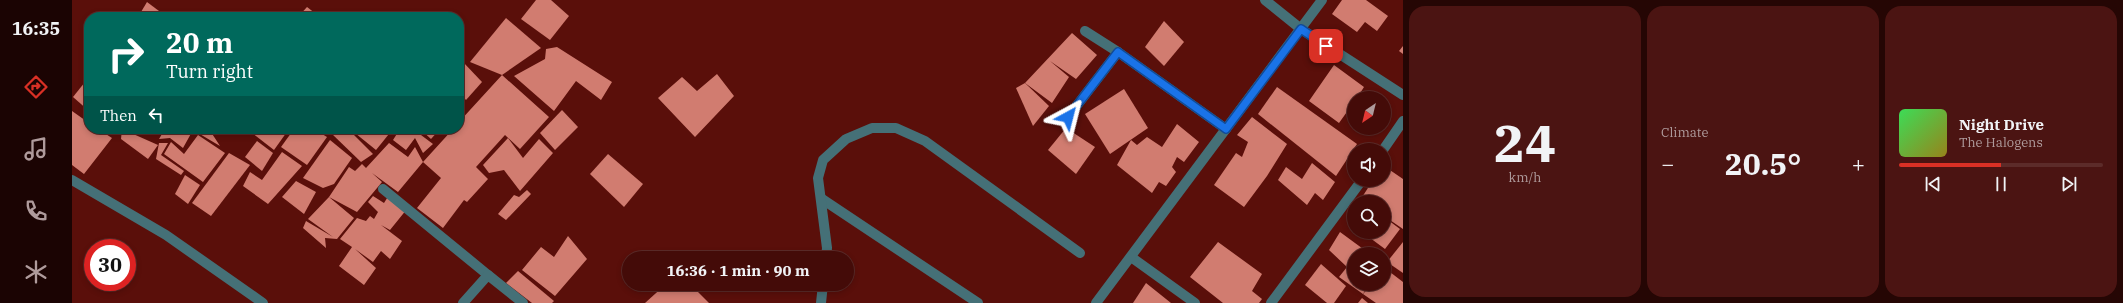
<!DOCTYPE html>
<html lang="en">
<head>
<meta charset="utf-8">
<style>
	:root { --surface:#440b08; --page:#4b1412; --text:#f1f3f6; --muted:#af9b9c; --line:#5c2b29; --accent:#d93025 }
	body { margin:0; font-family:"IBM Plex Serif",serif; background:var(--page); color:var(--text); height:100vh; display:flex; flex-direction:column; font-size:15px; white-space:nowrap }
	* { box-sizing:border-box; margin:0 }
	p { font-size:13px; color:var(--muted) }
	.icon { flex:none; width:22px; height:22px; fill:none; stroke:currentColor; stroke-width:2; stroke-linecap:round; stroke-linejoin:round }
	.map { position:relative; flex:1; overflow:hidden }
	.side { display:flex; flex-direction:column; gap:6px; padding:6px; background:#250604; width:720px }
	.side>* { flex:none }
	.guide { position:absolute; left:12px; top:12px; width:380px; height:122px; border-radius:16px; box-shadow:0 2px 6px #0003,0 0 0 1px var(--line); background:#00695c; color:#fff; overflow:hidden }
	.needle { width:26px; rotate:215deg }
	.controls { position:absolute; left:1275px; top:91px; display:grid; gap:8px }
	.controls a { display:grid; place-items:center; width:44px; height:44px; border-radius:50%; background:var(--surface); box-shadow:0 2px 6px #0003,0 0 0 1px var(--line); font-size:20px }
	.speed { position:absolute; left:12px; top:239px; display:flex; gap:8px; font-size:20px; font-weight:700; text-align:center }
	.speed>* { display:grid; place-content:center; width:52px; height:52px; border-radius:50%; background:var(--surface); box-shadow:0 2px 6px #0003,0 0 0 1px var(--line); line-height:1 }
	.speed .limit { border:6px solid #d22; background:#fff; color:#111 }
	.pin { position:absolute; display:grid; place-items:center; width:34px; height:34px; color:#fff; margin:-17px; border-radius:8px; box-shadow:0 2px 6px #0006 }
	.me { position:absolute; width:44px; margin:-22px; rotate:38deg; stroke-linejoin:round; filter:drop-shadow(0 0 3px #0008) }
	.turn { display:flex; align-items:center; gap:14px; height:84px; padding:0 16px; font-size:18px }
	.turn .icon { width:52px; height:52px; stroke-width:2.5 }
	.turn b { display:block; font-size:28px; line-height:34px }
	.then { display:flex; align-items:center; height:38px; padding:0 16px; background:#0003; gap:8px; font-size:15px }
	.big { font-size:30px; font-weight:800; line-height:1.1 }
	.side .tile { flex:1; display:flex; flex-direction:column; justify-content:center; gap:6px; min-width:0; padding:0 14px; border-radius:16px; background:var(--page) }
	.side .dial { align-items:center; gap:0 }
	.dial b { font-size:52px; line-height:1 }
	.song { display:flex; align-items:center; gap:12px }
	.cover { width:48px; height:48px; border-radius:6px; background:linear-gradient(135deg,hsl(130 70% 55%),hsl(50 70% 35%)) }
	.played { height:4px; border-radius:2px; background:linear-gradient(90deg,var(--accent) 50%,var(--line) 50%) }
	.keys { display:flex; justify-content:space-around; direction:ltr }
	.heat { display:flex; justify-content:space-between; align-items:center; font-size:22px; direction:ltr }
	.side .tiles { flex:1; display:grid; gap:6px; grid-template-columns:repeat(3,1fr) }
	.trip { position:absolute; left:550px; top:251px; width:232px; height:40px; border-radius:20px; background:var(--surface); box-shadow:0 2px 6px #0003,0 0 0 1px var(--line); font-weight:800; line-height:40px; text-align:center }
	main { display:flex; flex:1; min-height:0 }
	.menu { display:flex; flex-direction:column; width:72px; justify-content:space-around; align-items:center; background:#1b0403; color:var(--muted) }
	.menu .icon { width:28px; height:28px }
	.menu .on { color:var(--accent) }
	.menu b { font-size:18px; color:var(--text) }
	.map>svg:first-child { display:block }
	.building { fill:#d17c70 }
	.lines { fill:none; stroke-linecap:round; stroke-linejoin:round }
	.minor { stroke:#457077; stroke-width:10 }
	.route-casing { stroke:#114b97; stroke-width:10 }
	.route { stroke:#1a73e8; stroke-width:7 }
</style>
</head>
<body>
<main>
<nav class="menu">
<b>16:35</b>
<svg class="icon on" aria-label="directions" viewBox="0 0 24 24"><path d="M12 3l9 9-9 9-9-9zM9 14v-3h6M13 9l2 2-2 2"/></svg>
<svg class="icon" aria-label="music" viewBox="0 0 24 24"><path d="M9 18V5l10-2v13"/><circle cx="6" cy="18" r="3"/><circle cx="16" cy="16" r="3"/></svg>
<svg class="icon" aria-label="phone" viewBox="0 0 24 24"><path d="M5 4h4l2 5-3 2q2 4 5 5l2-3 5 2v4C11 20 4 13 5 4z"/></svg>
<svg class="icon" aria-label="climate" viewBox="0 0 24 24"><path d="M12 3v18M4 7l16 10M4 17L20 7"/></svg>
</nav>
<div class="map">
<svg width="1331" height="303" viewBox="0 0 1331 303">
	<rect width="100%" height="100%" fill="#5a0f0a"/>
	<!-- building -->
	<g class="building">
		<path d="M 464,0 L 479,0 L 497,16 L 478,40 L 449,19 Z"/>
		<path d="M 1270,0 L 1294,0 L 1316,16 L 1305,31 L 1293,22 L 1285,32 L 1260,14 Z"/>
		<path d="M 75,2 L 95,17 L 66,17 Z"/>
		<path d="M 235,7 L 248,17 L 226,17 Z"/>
		<path d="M 434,18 L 469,48 L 430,75 L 398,62 Z"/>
		<path d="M 1092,21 L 1112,42 L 1092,66 L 1073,47 Z"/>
		<path d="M 1000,33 L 1025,55 L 1004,79 L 978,61 L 997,77 L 980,103 L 953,83 Z"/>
		<path d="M 1331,46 L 1331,54 L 1327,51 Z"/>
		<path d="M 485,47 L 540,82 L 529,100 L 504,81 L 482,111 L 442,76 L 473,59 L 474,49 Z"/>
		<path d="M 391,62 L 410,82 L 394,100 L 387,92 L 387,67 Z"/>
		<path d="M 1262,65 L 1292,87 L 1285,98 L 1282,98 L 1282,102 L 1267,123 L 1237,101 Z"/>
		<path d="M 645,74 L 662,96 L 623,137 L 586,98 L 610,77 L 625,91 Z"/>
		<path d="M 430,75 L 477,117 L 448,149 L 433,135 L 404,167 L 416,179 L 395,202 L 392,200 L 371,228 L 345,208 L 369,178 L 351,162 L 381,129 L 387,129 L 387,122 Z"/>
		<path d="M 17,77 L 17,111 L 1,97 Z"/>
		<path d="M 953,83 L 977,106 L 961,126 L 944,88 Z"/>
		<path d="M 1205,87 L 1285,144 L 1264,176 L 1186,114 Z"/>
		<path d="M 1052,89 L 1076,128 L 1038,154 L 1013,114 Z"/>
		<path d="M 490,110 L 506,127 L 483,150 L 468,133 Z"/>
		<path d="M 0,111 L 17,123 L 17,129 L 26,129 L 40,138 L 12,174 L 0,165 Z"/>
		<path d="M 1180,117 L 1215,144 L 1195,176 L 1172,207 L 1142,185 L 1164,153 L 1170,157 L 1176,142 L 1165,135 Z"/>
		<path d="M 1105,124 L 1127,142 L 1112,162 L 1105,157 L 1100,167 L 1104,172 L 1094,186 L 1087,182 L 1080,193 L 1045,165 L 1059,140 L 1065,145 L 1075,137 L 1090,147 Z"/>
		<path d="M 994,128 L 1023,147 L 1004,174 L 976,150 Z"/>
		<path d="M 36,129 L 47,129 L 46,135 Z"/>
		<path d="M 50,129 L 86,145 L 76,159 L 49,139 Z"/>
		<path d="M 61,129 L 73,129 L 69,134 Z"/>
		<path d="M 93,129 L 137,129 L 148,146 L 121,130 L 111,148 L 98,138 L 87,139 Z"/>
		<path d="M 175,129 L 217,129 L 202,150 Z"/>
		<path d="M 222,129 L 242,129 L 255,137 L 235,165 L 209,147 Z"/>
		<path d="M 264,129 L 276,129 L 301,154 L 289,162 L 260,134 Z"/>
		<path d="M 278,129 L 321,129 L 304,150 Z"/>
		<path d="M 328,129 L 341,129 L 361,144 L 351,153 L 343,138 L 334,150 L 321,140 Z"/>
		<path d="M 348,129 L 368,129 L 359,139 Z"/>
		<path d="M 126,135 L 153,153 L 131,182 L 92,154 L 99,142 L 112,154 Z"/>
		<path d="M 436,138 L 451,158 L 467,139 L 481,153 L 448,191 L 432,170 L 417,173 L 411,165 Z"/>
		<path d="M 258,140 L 280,158 L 262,184 L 251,188 L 231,178 Z"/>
		<path d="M 185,141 L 201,153 L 190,171 L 173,157 Z"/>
		<path d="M 87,143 L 96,143 L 89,155 L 112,171 L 109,175 L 84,159 Z"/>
		<path d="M 317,143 L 336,157 L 343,147 L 351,162 L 326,192 L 300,173 L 310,182 L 285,212 L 257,197 L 282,218 L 265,239 L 253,238 L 254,248 L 231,228 L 234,221 L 261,237 L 236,219 L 257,197 L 277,167 L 283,171 L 290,164 L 294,168 Z"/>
		<path d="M 210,152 L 230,166 L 196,204 L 171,186 L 178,172 L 190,180 Z"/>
		<path d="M 157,153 L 178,165 L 139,216 L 120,203 Z"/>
		<path d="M 536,154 L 571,184 L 552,207 L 518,174 Z"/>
		<path d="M 1240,163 L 1263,182 L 1251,200 L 1243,193 L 1235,205 L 1206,180 L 1214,167 L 1230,179 Z"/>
		<path d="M 1312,166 L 1331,179 L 1331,229 L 1312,216 L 1312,202 L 1287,202 L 1301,180 L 1312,180 Z"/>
		<path d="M 113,175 L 128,185 L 116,204 L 103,194 Z"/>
		<path d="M 224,181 L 244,192 L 232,214 L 210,197 Z"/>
		<path d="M 455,190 L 459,194 L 434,220 L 426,214 L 442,195 L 447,197 Z"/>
		<path d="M 317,195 L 335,209 L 318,230 L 309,225 L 330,241 L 318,259 L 309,251 L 301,262 L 283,249 L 304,268 L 292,285 L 267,266 L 280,247 L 268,239 L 285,218 L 294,221 L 298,216 L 302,219 L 306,212 L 296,202 L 301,196 L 312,203 Z"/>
		<path d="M 1312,217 L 1328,229 L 1313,249 L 1290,232 L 1312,232 Z"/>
		<path d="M 1268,232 L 1298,254 L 1282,254 L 1282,284 L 1297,284 L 1291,294 L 1267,277 L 1275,267 L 1257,250 Z"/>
		<path d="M 496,236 L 515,259 L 483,296 L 450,270 L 469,247 L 482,257 Z"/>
		<path d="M 1146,242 L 1190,274 L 1180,291 L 1190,299 L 1187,303 L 1151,303 L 1118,277 Z"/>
		<path d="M 1331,242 L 1331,273 L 1315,262 Z"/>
		<path d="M 1249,264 L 1274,286 L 1262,303 L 1255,303 L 1233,285 Z"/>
		<path d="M 1314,269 L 1331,282 L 1331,303 L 1304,303 L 1291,294 L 1300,284 L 1312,284 L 1312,271 Z"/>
		<path d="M 446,271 L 482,301 L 480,303 L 460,303 L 434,283 Z"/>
		<path d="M 1074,283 L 1099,303 L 1061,303 Z"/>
		<path d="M 594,284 L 618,284 L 637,303 L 573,303 Z"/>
		<path d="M 1290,298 L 1296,303 L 1286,303 Z"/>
	</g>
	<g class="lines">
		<!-- minor -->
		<g class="minor">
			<path d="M 1193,0 L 1229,29 L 1331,95"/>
			<path d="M 1013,31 L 1046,52 L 1154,129"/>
			<path d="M 996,117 L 1046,52"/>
			<path d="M 1311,150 L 1331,121"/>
			<path d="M 0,180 L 94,235 L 191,303"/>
			<path d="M 311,189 L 416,275"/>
			<path d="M 750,199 L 906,303"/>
			<path d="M 1059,257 L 1123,303"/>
			<path d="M 754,258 L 755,248 L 746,178 L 751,160 L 774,139 L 800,128 L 824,128 L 853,141 L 1008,253"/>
			<path d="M 391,303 L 416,275 L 451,303"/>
			<path d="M 749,303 L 751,284"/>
			<path d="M 1024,303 L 1250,0"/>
			<path d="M 1199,303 L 1290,180"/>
		</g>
	</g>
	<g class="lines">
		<!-- route casing -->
		<g class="route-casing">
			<path id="route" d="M 996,117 L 1046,52 L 1154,129 L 1229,29 L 1254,46"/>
		</g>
		<!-- route -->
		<use href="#route" class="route"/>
	</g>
</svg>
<div class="controls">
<a><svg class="needle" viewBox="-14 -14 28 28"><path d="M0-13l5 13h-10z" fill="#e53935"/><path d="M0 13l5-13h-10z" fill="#af9b9c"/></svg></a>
<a><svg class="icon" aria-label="sound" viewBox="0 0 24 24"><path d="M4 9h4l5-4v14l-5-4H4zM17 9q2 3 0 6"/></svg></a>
<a><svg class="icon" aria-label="search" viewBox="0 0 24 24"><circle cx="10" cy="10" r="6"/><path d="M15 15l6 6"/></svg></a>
<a><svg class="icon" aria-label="layers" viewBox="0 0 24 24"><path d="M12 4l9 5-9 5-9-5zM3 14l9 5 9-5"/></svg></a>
</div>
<div class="speed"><div class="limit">30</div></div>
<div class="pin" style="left:1254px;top:46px;background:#d93025"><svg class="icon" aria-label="arrive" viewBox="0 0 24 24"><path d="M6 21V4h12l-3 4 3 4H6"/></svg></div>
<svg class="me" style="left:996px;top:117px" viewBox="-20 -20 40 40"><path d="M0-17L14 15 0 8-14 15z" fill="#1a73e8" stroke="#fff" stroke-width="4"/></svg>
<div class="trip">16:36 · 1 min · 90 m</div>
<div class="guide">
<div class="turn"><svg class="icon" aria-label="right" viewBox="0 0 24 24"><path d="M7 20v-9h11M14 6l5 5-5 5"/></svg><div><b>20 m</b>Turn right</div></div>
<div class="then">Then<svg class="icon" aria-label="left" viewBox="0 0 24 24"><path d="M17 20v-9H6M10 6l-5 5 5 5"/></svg></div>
</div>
</div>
<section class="side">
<div class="tiles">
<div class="tile dial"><b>24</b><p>km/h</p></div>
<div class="tile"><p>Climate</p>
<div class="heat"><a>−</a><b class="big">20.5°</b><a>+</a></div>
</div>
<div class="tile">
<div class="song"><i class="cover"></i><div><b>Night Drive</b><p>The Halogens</p></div></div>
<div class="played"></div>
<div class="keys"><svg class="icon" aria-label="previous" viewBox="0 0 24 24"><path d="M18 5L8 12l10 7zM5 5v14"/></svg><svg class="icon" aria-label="pause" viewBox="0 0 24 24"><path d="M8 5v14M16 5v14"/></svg><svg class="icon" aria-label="next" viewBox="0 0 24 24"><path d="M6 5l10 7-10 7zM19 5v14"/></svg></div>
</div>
</div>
</section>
</main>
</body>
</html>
